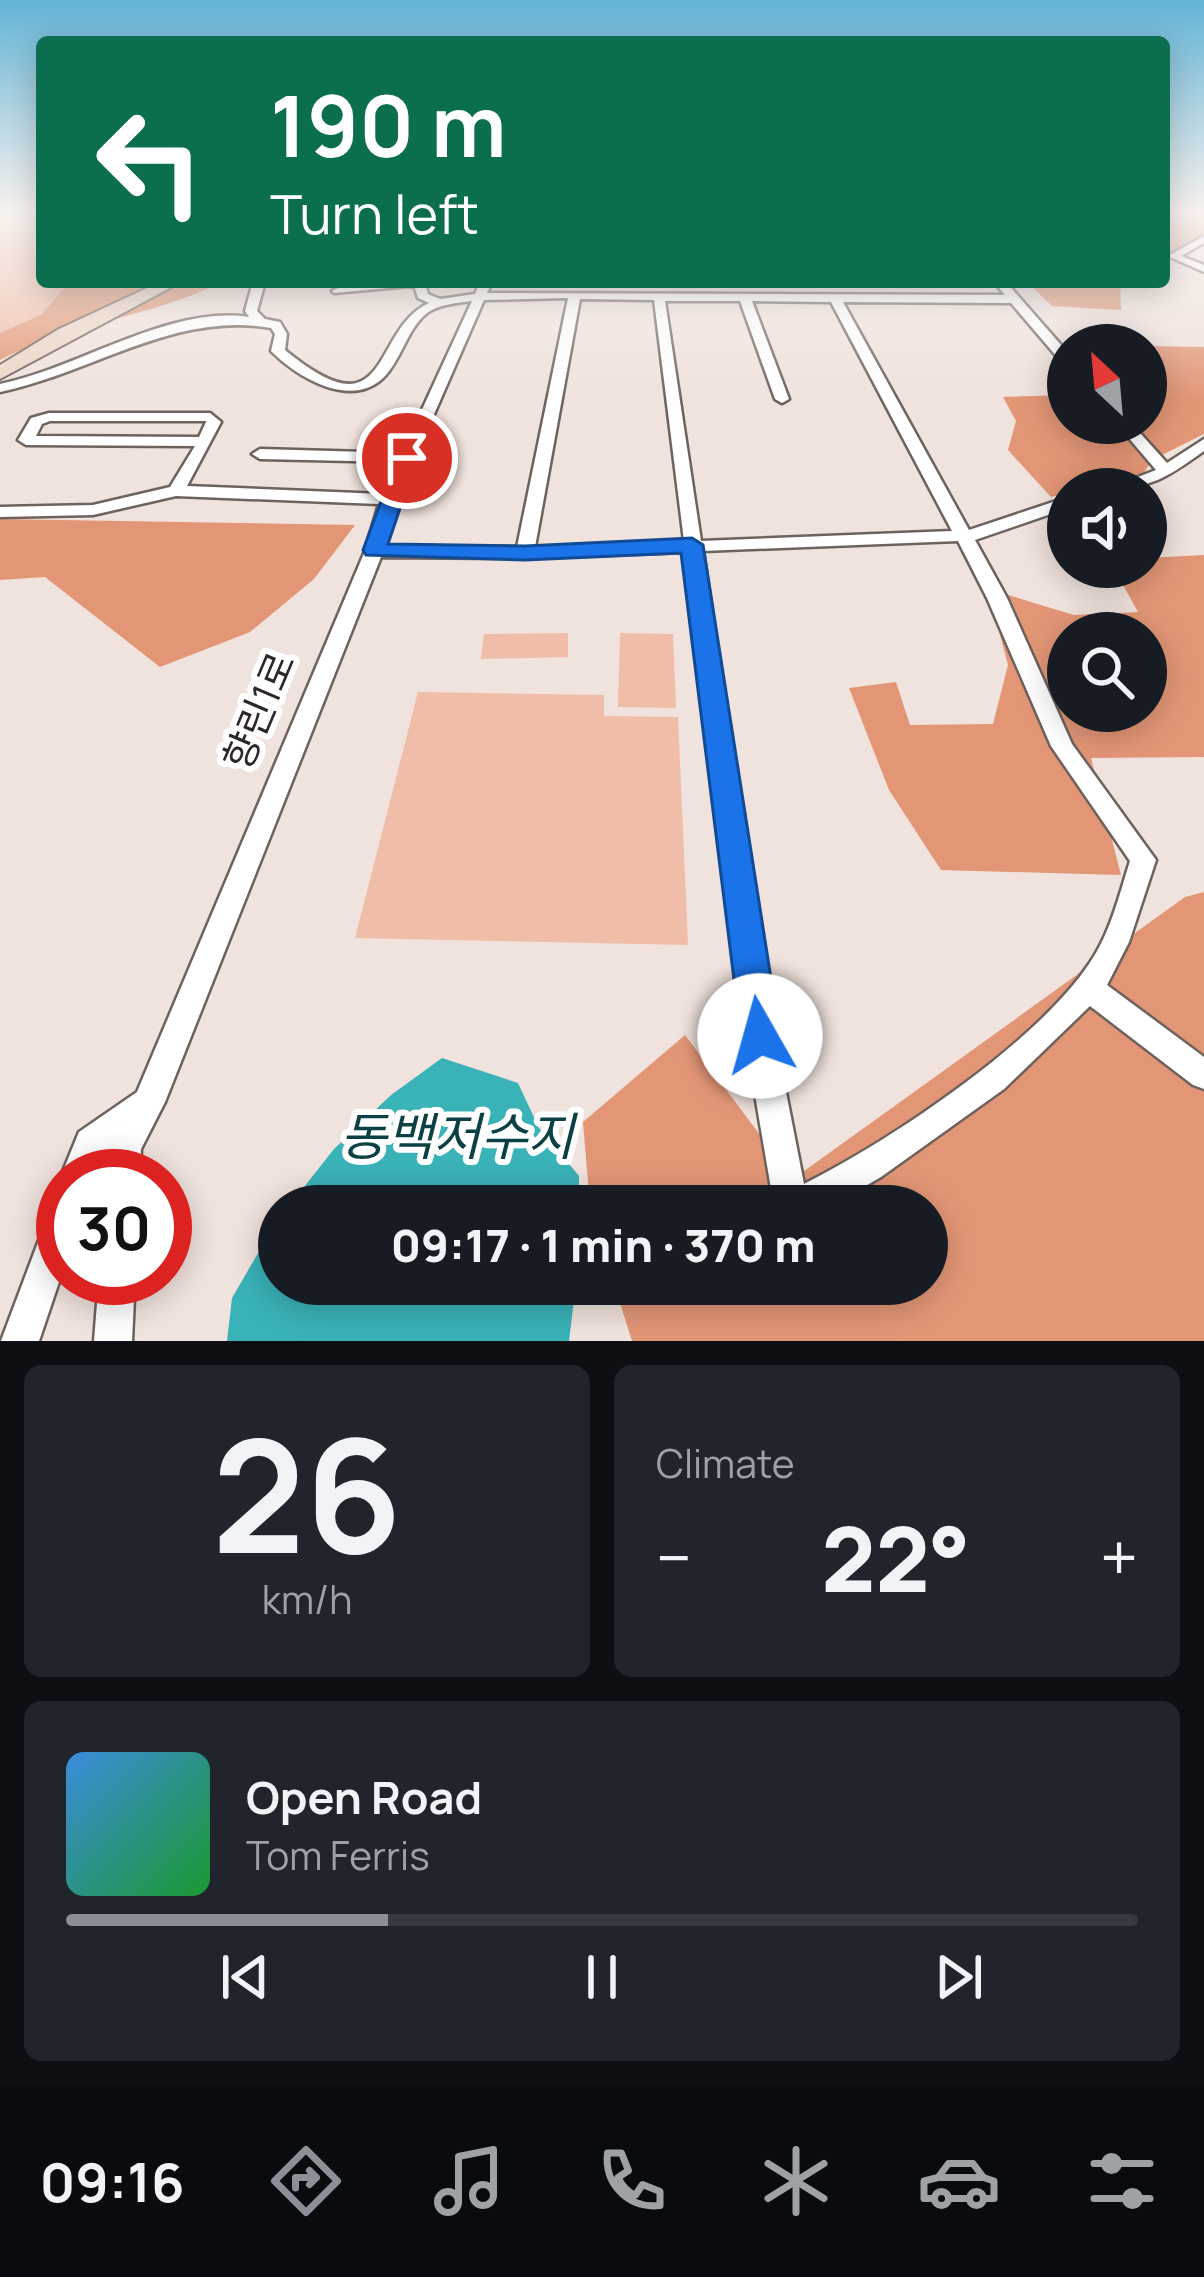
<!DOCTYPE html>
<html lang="en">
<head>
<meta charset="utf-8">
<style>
	:root { --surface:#171b24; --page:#20242c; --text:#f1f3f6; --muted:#9ea1a6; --line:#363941; --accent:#8c9099 }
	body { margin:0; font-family:Manrope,"Noto Sans KR",sans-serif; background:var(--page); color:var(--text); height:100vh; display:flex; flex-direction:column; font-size:45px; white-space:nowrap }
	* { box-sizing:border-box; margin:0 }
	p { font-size:39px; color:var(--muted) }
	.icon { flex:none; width:66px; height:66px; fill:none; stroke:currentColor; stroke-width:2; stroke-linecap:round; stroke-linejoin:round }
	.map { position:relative; height:1341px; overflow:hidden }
	.drawer { display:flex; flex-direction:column; gap:24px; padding:24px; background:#0d0f14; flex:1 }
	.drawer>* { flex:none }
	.hud { position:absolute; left:36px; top:36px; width:1134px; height:252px; border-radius:12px; box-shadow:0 6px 30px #0003; background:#0b6e4f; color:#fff; overflow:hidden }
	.needle { width:78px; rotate:334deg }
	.tools { position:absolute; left:1047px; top:324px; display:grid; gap:24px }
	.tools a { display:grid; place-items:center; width:120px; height:120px; border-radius:50%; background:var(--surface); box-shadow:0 6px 30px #0003; font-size:60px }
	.speed { position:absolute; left:36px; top:1149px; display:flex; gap:24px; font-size:60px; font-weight:700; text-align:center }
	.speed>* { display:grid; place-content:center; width:156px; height:156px; border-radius:50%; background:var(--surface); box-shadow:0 6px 30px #0003; line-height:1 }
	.speed .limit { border:18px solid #d22; background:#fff; color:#111 }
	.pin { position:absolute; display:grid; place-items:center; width:102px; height:102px; color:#fff; margin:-51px; border:6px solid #fff; border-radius:50%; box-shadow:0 3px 12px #0007 }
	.me { position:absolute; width:132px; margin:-66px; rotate:353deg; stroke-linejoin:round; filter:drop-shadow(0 0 9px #0008) }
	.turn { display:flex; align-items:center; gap:42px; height:252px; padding:0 36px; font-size:54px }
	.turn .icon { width:156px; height:156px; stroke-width:2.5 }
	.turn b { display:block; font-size:84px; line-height:102px }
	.big { font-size:90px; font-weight:800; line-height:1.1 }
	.drawer .card { flex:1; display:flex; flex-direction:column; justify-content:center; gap:18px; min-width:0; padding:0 42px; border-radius:18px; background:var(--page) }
	.drawer .dial { align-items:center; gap:0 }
	.dial b { font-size:156px; line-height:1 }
	.song { display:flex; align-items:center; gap:36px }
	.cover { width:144px; height:144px; border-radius:18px; background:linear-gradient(135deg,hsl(210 70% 55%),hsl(130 70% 35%)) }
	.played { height:12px; border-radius:6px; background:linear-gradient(90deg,var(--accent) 30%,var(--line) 30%) }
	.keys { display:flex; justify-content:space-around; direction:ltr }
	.heat { display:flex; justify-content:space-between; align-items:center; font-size:66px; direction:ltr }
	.drawer .tiles { flex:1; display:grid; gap:24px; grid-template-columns:1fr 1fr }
	.card:last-child { grid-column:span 2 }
	.trip { position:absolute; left:258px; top:1185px; width:690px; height:120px; border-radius:60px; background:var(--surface); box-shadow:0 6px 30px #0003; font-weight:800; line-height:120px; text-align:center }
	.tabs { display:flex; height:192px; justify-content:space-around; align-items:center; background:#090b0e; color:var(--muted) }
	.tabs .icon { width:84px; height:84px }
	.tabs .selected { color:var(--accent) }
	.tabs b { font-size:54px; color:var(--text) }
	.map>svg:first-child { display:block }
	.green { fill:#f0bda8 }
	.forest { fill:#e39676; fill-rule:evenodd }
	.water { fill:#39b2b8 }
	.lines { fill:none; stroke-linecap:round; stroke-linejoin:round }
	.street-casing { stroke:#6e625d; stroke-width:5 }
	.secondary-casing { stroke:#6e625d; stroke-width:4 }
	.street { fill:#fff; fill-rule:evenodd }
	.secondary { fill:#ecd6c7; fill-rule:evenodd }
	.route { fill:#1a73e8; stroke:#114b97; stroke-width:3 }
	.labels { text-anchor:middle; stroke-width:12; stroke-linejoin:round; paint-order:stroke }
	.street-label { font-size:39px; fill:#2d2826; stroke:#fff }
	.near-water-label { font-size:51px; font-style:italic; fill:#0b4144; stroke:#fff }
</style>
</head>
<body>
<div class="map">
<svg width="1204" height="1341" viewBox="0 0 1204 1341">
	<rect width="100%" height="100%" fill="#f0e2dc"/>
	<!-- green -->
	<g class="green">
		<path d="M 0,212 L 42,212 L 42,282 L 78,282 L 50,310 L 0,333 Z"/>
		<path d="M 568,633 L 568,657 L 481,659 L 484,634 Z"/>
		<path d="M 620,633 L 673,634 L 676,708 L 618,707 Z"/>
		<path d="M 418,692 L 604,695 L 604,716 L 678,717 L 688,945 L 355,938 Z"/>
	</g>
	<!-- forest -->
	<g class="forest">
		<path d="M 1164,212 L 1204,212 L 1204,235 L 1164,256 Z"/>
		<path d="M 69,282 L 222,282 C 152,317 70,323 0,360 L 0,333 L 42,314 Z"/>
		<path d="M 1027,282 L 1120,282 L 1121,310 L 1052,306 Z"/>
		<path d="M 1146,346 L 1204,347 L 1204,434 L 1152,460 L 1143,474 L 1051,497 L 1008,450 L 1016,421 L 1003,397 L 1068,395 L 1068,423 L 1146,423 Z"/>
		<path d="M 0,519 L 355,525 L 314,579 L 250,632 L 160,667 L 45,577 L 0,580 Z"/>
		<path d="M 1204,555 L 1204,757 L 1091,758 L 1121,875 L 941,870 L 889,790 L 849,688 L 896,682 L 910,725 L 993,724 L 1008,665 L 988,589 L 1074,615 L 1138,612 L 1113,567 L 1146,567 L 1146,558 ZM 1068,633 L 1146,633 L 1146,711 L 1068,711 Z"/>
		<path d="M 1204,892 L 1204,1341 L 632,1341 L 614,1284 L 927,1284 L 927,1206 L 590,1206 L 583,1122 L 685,1035 L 793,1179 L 1185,897 Z"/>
	</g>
	<!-- water -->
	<g class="water">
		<path d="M 442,1058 L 518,1083 L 539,1128 L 579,1176 L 579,1206 L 289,1206 L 334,1149 L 391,1095 Z"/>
		<path d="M 279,1217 L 279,1284 L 576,1284 L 569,1341 L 227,1341 L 232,1298 Z"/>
	</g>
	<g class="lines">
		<!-- street casing -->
		<g class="street-casing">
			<g id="street">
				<path d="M 1204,236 L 1204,243 L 1181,256 L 1204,265 L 1204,272 L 1168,256 Z"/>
				<path d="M 253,282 L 265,282 L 257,311 L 265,319 L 280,322 L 287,334 L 285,350 C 392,438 370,330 429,303 L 418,298 L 415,288 L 410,286 L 334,293 L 332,291 L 338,288 L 419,282 L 425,284 L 428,294 L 440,299 L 475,294 L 480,282 L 492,282 L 487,293 L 1005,295 L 994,282 L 1006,282 L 1068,353 L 1068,365 L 1063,364 L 1011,303 L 843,302 L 969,530 L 1068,497 L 1068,508 L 975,540 L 1007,598 L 1072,744 L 1156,860 L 1129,942 L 1107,985 L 1204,1057 L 1204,1089 L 1193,1085 L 1090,1006 L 1004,1089 L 881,1177 L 831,1206 L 774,1206 L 745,1036 L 685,552 L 525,558 L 381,557 L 165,1102 L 141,1149 L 140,1176 L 106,1176 L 108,1150 L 103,1154 L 95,1176 L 63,1176 L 63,1180 L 61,1176 L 79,1132 L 137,1092 L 365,551 L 379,504 L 176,496 L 93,515 L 0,517 L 0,507 L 93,505 L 170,487 L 195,446 L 26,445 L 18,440 L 31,418 L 49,413 L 210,413 L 221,422 L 187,486 L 383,494 L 397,462 L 260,459 L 252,454 L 260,449 L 402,453 L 472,301 C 457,303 440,304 427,313 C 408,328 402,357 386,375 C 353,411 298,378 271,351 L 275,334 L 271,328 C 175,311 92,373 0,392 L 0,384 C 79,368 169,305 249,317 L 245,311 ZM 568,298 L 517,547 L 384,546 L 397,499 L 484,300 ZM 580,299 L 654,300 L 684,541 L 535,547 ZM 665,301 L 740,301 L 775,399 L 782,403 L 789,399 L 752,301 L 831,302 L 952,531 L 701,541 ZM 50,421 L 206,421 L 206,422 L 199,437 L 36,436 L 42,424 ZM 958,541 L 987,598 L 1051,746 L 1130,861 C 1119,896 1110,934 1089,964 C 1035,1044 890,1141 804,1184 L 775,1036 L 703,551 Z"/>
				<path d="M 1116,423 L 1131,423 L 1167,463 L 1204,439 L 1204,451 C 1169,476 1151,489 1107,489 L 1156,470 Z"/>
				<path d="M 63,1203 L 63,1270 L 39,1341 L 1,1341 L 51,1208 Z"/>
				<path d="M 99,1278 L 135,1278 L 132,1341 L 94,1341 Z"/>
			</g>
		</g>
		<!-- secondary casing -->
		<g class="secondary-casing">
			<path id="secondary" d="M 160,282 L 181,282 L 0,379 L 0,365 L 59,329 Z"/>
		</g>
		<!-- street -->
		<use href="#street" class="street"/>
		<!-- secondary -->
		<use href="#secondary" class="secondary"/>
	</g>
	<!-- sky -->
	<linearGradient id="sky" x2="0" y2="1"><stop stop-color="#62b3d5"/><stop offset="0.53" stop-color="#f8f2ef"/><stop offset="1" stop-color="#f8f2ef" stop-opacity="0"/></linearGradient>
	<rect width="1204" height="400" fill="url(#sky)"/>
	<!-- route -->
	<path class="route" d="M 407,452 L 417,458 L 388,544 L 525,546 L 692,538 L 703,545 L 780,1036 L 774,1048 L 760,1053 L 746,1048 L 741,1036 L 681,553 L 525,560 L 366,555 L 363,550 L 397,458 Z"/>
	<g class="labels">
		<!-- street labels -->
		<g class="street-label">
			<text transform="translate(259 711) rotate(-67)" y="14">향린1로</text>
		</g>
		<!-- near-water labels -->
		<g class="near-water-label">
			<text x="457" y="1155">동백저수지</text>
		</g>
	</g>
</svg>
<div class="tools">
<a><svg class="needle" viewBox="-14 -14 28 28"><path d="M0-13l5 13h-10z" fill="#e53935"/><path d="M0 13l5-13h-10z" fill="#9ea1a6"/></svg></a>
<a><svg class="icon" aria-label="sound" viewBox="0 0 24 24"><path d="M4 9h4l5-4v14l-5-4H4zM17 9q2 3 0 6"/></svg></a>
<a><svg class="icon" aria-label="search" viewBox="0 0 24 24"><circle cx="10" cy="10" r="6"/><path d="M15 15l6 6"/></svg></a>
</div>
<div class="speed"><div class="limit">30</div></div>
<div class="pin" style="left:407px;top:458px;background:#d93025"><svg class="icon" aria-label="arrive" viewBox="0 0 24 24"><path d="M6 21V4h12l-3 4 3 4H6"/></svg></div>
<svg class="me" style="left:760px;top:1036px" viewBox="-20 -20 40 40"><circle r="19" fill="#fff"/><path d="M0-13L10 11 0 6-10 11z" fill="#1a73e8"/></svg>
<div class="trip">09:17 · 1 min · 370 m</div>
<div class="hud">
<div class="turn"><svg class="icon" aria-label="left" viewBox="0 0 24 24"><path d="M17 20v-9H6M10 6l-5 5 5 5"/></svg><div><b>190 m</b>Turn left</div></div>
</div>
</div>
<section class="drawer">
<div class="tiles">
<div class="card dial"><b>26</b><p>km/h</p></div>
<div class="card"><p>Climate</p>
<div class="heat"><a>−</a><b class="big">22°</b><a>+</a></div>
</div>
<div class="card">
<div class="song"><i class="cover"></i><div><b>Open Road</b><p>Tom Ferris</p></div></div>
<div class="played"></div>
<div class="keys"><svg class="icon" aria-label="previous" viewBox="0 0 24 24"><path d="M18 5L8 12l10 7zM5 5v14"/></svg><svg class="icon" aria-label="pause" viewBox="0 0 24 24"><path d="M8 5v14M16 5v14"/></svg><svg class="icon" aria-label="next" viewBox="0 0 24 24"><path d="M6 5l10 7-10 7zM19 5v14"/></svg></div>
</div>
</div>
</section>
<nav class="tabs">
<b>09:16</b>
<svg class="icon selected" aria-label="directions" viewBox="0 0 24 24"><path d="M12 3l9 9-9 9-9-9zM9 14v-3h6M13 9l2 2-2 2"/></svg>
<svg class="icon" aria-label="music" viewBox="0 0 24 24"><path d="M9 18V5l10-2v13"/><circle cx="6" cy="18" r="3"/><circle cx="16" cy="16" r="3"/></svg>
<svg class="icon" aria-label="phone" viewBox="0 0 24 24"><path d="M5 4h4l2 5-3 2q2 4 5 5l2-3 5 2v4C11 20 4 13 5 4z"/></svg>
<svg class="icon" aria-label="climate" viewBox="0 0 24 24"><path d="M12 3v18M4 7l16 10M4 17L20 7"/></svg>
<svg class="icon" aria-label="car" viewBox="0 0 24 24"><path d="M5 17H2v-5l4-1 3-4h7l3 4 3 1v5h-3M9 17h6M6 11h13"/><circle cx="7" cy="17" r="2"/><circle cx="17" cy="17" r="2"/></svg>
<svg class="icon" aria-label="filters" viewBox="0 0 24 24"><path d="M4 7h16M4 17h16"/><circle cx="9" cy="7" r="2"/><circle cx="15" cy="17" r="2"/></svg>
</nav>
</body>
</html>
